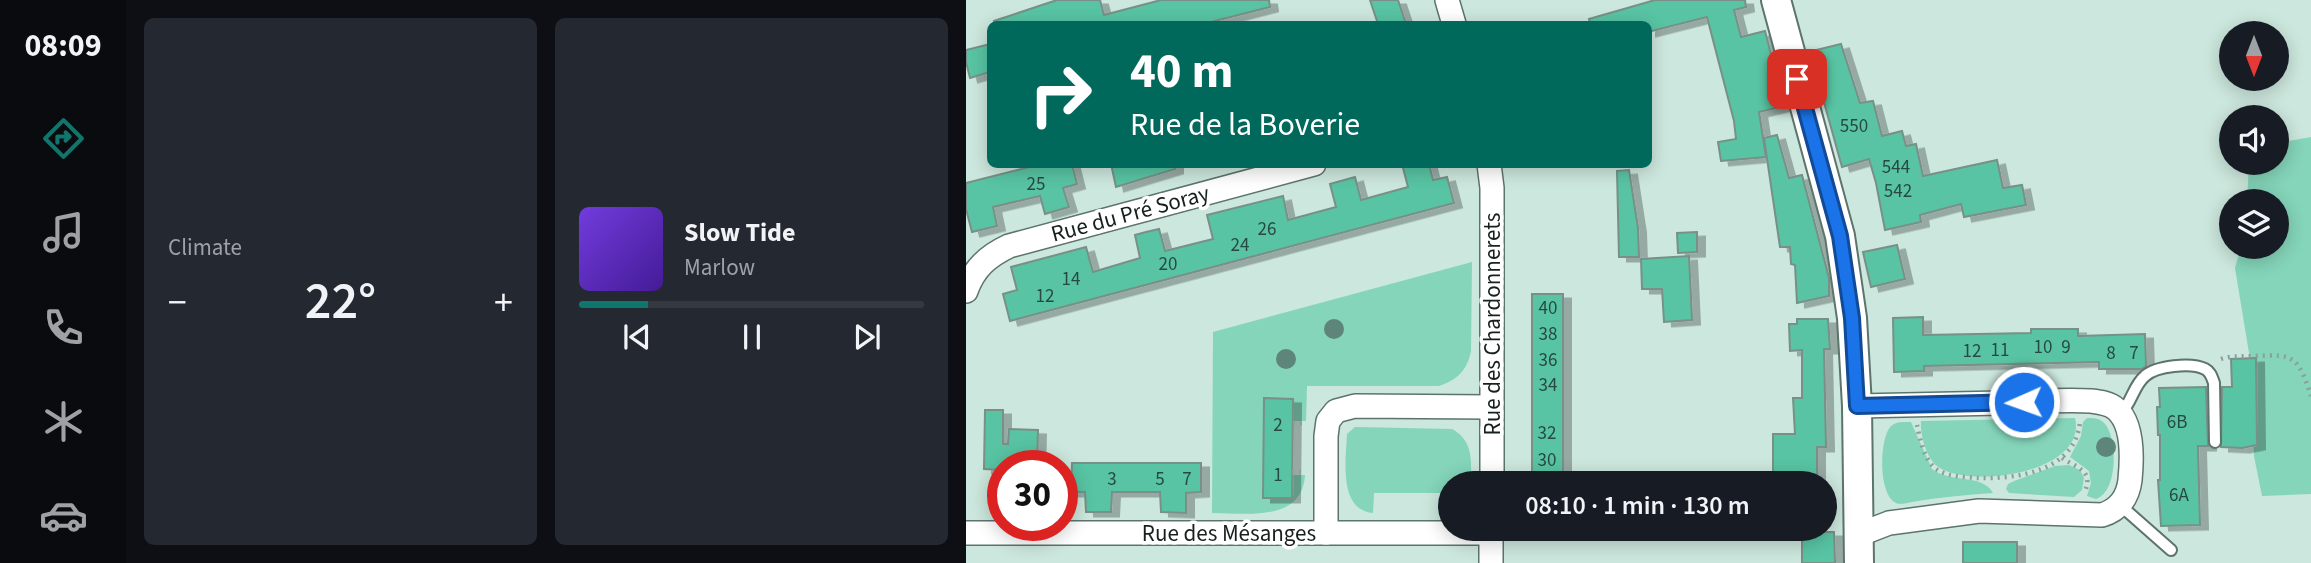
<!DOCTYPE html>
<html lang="en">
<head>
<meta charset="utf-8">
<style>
	:root { --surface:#171b24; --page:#242831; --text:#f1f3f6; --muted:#9ea1a6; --line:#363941; --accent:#0f766e }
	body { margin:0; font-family:"Source Sans 3",sans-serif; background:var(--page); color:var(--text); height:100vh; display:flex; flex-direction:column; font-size:26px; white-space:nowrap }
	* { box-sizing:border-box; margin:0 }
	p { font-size:23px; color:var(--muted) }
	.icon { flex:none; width:38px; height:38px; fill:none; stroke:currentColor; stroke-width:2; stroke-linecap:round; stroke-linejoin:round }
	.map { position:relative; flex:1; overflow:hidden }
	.details { display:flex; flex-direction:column; gap:18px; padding:18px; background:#0d0f14; width:840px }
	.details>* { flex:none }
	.top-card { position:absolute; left:21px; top:21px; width:665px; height:147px; border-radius:10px; box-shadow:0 4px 18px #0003; background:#00695c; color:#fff; overflow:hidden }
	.needle { width:46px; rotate:180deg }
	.buttons { position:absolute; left:1253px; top:21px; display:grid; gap:14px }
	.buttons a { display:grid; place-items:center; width:70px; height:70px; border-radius:50%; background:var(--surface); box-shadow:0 4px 18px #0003; font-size:35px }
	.speed { position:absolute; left:21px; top:450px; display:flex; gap:14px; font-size:35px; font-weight:700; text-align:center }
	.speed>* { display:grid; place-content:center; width:91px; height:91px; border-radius:50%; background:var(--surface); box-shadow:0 4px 18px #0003; line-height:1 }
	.speed .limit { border:10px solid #d22; background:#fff; color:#111 }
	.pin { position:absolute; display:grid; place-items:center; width:60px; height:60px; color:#fff; margin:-30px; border-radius:14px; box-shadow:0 4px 10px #0006 }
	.me { position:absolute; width:77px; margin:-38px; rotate:268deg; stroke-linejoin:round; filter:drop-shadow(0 0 5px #0008) }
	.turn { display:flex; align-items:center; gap:24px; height:147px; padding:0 28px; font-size:32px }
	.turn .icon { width:91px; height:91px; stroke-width:2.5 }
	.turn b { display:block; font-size:49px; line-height:60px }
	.big { font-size:52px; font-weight:600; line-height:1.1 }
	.details .widget { flex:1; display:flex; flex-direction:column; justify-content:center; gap:10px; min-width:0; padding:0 24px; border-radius:10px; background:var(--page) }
	.song { display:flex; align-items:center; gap:21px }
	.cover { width:84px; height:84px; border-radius:10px; background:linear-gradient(135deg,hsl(260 70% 55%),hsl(260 70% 35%)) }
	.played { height:7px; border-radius:4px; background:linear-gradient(90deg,var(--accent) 20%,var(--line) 20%) }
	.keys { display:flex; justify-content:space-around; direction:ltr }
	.heat { display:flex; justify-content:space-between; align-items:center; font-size:38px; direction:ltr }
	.details .tiles { flex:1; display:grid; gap:18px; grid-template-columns:repeat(2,1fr) }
	.trip { position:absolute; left:472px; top:471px; width:399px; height:70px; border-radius:35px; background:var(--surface); box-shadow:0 4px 18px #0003; font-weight:600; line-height:70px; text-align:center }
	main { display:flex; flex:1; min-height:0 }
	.menu { display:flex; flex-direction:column; width:126px; justify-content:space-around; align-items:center; background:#090b0e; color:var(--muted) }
	.menu .icon { width:49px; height:49px }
	.menu .current { color:var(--accent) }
	.menu b { font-size:32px; color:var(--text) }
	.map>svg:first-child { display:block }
	.green { fill:#84d5ba }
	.building { fill:#59c4a3; stroke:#789087; stroke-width:2; filter:url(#shadow) }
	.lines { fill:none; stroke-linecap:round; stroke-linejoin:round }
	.service-casing { stroke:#5d746c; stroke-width:14 }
	.minor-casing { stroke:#5d746c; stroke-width:26 }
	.tertiary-casing { stroke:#5d746c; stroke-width:32 }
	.path { stroke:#8ba098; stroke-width:4.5; stroke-dasharray:2 5; stroke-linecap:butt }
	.service { stroke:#fff; stroke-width:10 }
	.minor { stroke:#fff; stroke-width:23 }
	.tertiary { stroke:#fff; stroke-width:28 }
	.tree { fill:#5d8579 }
	.route-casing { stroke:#114b97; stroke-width:18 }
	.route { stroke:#1a73e8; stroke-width:12 }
	.labels { text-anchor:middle; stroke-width:7; stroke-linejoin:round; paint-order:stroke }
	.number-label { font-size:19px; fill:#27493e }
	.street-label { font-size:23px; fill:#16201c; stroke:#fff }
</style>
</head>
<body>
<main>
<nav class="menu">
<b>08:09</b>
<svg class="icon current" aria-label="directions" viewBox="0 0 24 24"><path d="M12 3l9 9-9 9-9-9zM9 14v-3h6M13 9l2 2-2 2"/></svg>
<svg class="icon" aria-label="music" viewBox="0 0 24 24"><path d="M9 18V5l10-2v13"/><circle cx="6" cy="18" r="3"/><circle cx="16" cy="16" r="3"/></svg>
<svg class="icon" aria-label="phone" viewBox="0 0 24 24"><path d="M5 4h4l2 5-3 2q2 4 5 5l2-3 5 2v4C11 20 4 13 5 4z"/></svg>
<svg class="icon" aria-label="climate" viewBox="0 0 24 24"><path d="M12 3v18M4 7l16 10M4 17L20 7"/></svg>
<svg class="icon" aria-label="car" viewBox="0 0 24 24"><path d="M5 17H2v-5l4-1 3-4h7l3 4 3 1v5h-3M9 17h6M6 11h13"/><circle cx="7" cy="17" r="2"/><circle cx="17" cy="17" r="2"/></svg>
</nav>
<section class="details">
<div class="tiles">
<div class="widget"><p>Climate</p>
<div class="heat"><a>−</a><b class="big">22°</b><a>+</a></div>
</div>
<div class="widget">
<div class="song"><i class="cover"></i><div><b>Slow Tide</b><p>Marlow</p></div></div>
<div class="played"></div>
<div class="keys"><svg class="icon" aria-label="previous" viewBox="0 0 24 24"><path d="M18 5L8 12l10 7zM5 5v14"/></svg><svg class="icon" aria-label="pause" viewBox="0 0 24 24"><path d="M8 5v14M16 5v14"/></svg><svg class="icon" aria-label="next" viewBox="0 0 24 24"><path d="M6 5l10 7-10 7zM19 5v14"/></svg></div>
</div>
</div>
</section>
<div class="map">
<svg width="1345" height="563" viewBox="0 0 1345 563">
	<defs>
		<filter id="shadow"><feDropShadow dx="8" dy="4.5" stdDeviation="0" flood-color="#0004"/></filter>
	</defs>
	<rect width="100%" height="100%" fill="#cce7dd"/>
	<!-- green -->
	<g class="green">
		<path d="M 1345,137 L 1345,494 L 1296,496 L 1288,456 L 1284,359 L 1269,268 L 1275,247 L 1311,247 L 1311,201 L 1281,201 L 1283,163 L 1311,163 L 1311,143 Z"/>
		<path d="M 506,262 L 505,351 C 501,371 491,380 473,386 L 341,386 L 340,421 L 327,421 L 326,399 L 298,398 L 326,475 L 339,475 C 336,523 280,513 246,513 L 247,332 Z"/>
		<path d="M 1109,418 C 1122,473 1002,490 971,466 C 960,457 954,435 955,421 Z"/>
		<path d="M 1121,418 C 1127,418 1133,418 1137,422 C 1152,434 1153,492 1130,499 L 1121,496 L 1125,483 L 1123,471 L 1104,457 L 1115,436 L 1117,422 Z"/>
		<path d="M 945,422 L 966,469 C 985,484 1016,473 1027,493 C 1000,495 973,497 946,502 C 941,503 934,505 930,503 C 912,495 913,438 925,426 C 930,421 939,422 945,422 Z"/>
		<path d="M 389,427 L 486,429 C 508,441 505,461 505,483 L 485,483 L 485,512 L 475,513 L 474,493 L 408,493 L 407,513 C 372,510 380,459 381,434 Z"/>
		<path d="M 1103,465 L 1114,470 L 1118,478 L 1116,490 L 1108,497 L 1043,493 L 1040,489 L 1042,484 L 1048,481 L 1089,466 Z"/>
	</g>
	<!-- building -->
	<g class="building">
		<path d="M 91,0 L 134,0 L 138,15 L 195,0 L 303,0 L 304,7 L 237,24 L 29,24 L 28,21 Z"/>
		<path d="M 404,0 L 432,0 L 440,24 L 412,24 Z"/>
		<path d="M 689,0 L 779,0 L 780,7 L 768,10 L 775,37 L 799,31 L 818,106 L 793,112 L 800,157 L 755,161 L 752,142 L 770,139 L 768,121 L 741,17 L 682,32 L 682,24 L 624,24 L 623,19 Z"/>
		<path d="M 24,44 L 24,72 L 4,78 L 0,62 L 0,50 Z"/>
		<path d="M 875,44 L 894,103 L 907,101 L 916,136 L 936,131 L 940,146 L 950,144 L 957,176 L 1031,160 L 1037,188 L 1056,185 L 1060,205 L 998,217 L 995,204 L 954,215 L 955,222 L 919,230 L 910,183 L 903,159 L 876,167 L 846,59 L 846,51 Z"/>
		<path d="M 811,135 L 823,178 L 836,175 L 863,278 L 863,296 L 831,303 L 829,265 L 825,264 L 824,247 L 814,247 L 798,138 Z"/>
		<path d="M 75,164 L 106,164 L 111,184 L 97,188 L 103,207 L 79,214 L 74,196 L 27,207 L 31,226 L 6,232 L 0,209 L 0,183 Z"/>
		<path d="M 145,164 L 209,164 L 209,169 L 150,187 Z"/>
		<path d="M 436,164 L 463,164 L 467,180 L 481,177 L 488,203 L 44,321 L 37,294 L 51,290 L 45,267 L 120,247 L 127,272 L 174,258 L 169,235 L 180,232 L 193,229 L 199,251 L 247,239 L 241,215 L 317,196 L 322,220 L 370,207 L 364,184 L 389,177 L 395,200 L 442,187 Z"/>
		<path d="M 663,170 L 672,228 L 673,257 L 653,257 L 651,171 Z"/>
		<path d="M 731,232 L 731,252 L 712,253 L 711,233 Z"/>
		<path d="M 931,245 L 939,279 L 905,287 L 897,252 Z"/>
		<path d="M 723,256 L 726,320 L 698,322 L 696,289 L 676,289 L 675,259 Z"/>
		<rect x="566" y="294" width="31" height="189"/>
		<path d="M 957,317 L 957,335 L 1065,333 L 1065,329 L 1112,329 L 1112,336 L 1179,334 L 1180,366 L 1176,369 L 1133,369 L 1133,362 L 958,366 L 958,371 L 928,372 L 927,318 Z"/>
		<path d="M 831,319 L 862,319 L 864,349 L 858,349 L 860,447 L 851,447 L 851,483 L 807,483 L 807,434 L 829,434 L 827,398 L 836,398 L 836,350 L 824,351 L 823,324 L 831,324 Z"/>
		<path d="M 1290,358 L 1291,445 L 1276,448 L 1255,447 L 1256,387 L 1266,387 L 1265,359 Z"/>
		<path d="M 1240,387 L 1242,446 L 1232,446 L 1234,525 L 1195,526 L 1192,480 L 1194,480 L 1194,435 L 1192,435 L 1191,407 L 1194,407 L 1193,388 Z"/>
		<path d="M 298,398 L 327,399 L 326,498 L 297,498 Z"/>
		<path d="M 19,410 L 37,410 L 37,444 L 42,444 L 43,429 L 72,430 L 71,466 L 37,466 L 37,470 L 18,469 Z"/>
		<path d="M 106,463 L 235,463 L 235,492 L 220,493 L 220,513 L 195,512 L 194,492 L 146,492 L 145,512 L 120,512 L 119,492 L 105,492 Z"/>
		<path d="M 836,532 L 868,532 L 869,563 L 836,563 Z"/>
		<rect x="997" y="542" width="54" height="21"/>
	</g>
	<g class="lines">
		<!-- service casing -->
		<g class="service-casing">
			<g id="service">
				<path d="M 1154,414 C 1166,403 1167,386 1179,376 C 1190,366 1225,362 1239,369 C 1245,372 1246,378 1248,383 L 1249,442"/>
				<path d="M 1154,505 L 1205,550"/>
			</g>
		</g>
		<!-- minor casing -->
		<g class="minor-casing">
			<g id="minor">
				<path d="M 481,0 L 488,24"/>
				<path d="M 523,164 L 526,188 L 526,483"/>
				<path d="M 0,291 C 8,268 22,256 43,246 L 348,164"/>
				<path d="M 891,406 C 939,405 987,404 1035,403 C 1065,402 1095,399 1125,401 C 1134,402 1143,403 1150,409 C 1168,424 1166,460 1164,480 C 1162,497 1153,510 1136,515 L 1013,511 L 923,523 L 892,535"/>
				<path d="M 0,533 L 525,533"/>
				<path d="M 360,533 L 360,436 L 362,421 L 370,411 L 389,406 L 525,407"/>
				<path d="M 525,563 L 525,528"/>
			</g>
		</g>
		<!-- tertiary casing -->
		<g class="tertiary-casing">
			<path id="tertiary" d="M 810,0 L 874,236 L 886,318 L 891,406 L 893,563"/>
		</g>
		<!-- path -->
		<g class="path">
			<path d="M 1255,359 C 1266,355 1277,357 1289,356 C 1328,354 1332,356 1345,396"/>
			<path d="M 327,423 L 340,423"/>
			<path d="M 951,425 C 954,439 958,460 970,469 C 982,477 999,477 1012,478 C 1052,479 1110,471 1114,421"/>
			<path d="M 1096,458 C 1109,467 1128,470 1119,491"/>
			<path d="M 326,472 L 339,472"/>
		</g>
		<!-- service -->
		<use href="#service" class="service"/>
		<!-- minor -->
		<use href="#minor" class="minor"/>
		<!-- tertiary -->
		<use href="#tertiary" class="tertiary"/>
	</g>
	<!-- trees -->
	<g class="tree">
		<circle cx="368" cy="329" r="10"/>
		<circle cx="320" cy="359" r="10"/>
		<circle cx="1140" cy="447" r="10"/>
	</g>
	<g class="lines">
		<!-- route casing -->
		<g class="route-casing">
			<path id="route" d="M 831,79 L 874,236 L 886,318 L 891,406 L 1058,402"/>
		</g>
		<!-- route -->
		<use href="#route" class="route"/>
	</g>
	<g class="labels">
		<!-- number labels -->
		<g class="number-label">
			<text x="888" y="132">550</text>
			<text x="930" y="173">544</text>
			<text x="70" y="190">25</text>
			<text x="932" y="197">542</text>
			<text x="301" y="235">26</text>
			<text x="274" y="251">24</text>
			<text x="202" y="270">20</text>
			<text x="105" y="285">14</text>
			<text x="79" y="302">12</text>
			<text x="582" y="314">40</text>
			<text x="582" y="340">38</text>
			<text x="1077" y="353">10</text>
			<text x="1100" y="353">9</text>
			<text x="1034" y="356">11</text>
			<text x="1006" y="357">12</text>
			<text x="1145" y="359">8</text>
			<text x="1168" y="359">7</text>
			<text x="582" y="366">36</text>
			<text x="582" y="391">34</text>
			<text x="1211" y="428">6B</text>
			<text x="312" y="431">2</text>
			<text x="581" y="439">32</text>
			<text x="581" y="466">30</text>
			<text x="312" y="481">1</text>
			<text x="146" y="485">3</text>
			<text x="194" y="485">5</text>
			<text x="221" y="485">7</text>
			<text x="1213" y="501">6A</text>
		</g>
		<!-- street labels -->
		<g class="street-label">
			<text transform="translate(164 213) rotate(-15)" y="8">Rue du Pré Soray</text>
			<text transform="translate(526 324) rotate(-90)" y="8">Rue des Chardonnerets</text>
			<text x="263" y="541">Rue des Mésanges</text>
		</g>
	</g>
</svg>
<div class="buttons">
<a><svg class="needle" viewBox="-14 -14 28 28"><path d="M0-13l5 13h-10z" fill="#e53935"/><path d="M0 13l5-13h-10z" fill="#9ea1a6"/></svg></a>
<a><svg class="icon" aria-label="sound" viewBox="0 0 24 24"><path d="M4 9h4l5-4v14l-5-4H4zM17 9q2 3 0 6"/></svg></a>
<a><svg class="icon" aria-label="layers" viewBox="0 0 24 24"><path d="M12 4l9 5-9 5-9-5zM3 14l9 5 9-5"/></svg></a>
</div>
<div class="speed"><div class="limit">30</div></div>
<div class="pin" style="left:831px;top:79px;background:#d93025"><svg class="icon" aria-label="arrive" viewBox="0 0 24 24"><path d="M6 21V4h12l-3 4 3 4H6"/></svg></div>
<svg class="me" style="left:1058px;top:402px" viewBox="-20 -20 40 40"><circle r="17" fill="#1a73e8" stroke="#fff" stroke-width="3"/><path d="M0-11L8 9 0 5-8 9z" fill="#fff"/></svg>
<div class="trip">08:10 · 1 min · 130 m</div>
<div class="top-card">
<div class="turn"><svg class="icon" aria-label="right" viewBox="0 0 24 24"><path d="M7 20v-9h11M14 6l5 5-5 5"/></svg><div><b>40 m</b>Rue de la Boverie</div></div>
</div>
</div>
</main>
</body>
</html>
